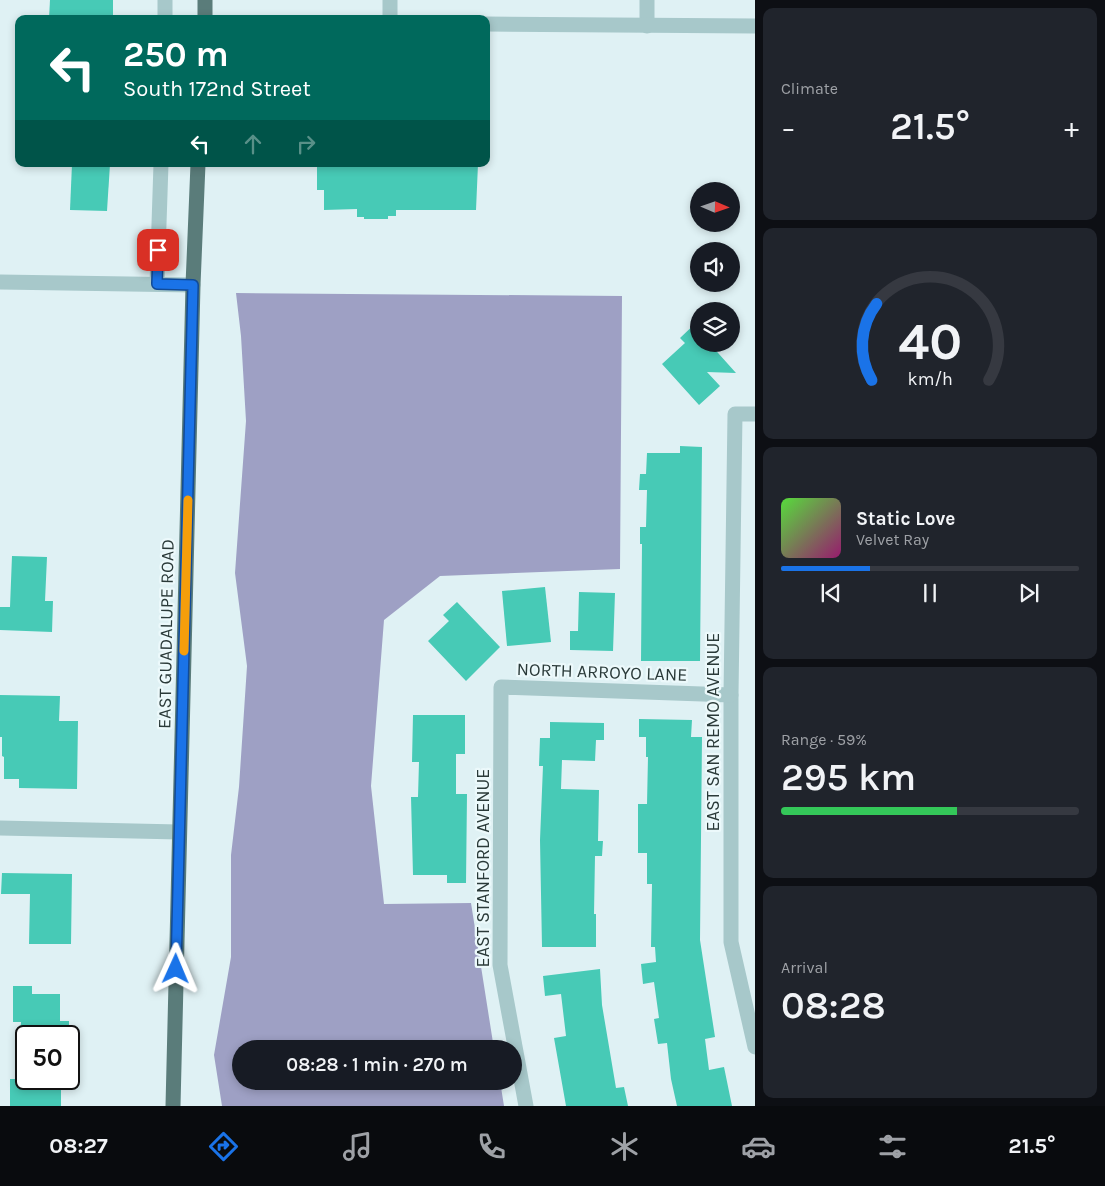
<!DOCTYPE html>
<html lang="en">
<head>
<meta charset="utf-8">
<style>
	:root { --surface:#171b24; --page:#20242c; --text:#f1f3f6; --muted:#9ea1a6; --line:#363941; --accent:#1a73e8 }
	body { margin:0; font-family:Karla,sans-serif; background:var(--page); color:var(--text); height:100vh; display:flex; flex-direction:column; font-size:19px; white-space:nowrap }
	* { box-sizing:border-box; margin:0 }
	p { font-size:16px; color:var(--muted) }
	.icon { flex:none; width:28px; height:28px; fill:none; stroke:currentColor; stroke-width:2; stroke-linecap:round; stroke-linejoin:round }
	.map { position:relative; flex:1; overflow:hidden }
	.panel { display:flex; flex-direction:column; gap:8px; padding:8px; background:#0d0f14; width:350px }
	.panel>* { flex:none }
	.guide { position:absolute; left:15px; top:15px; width:475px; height:152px; border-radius:10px; box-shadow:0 2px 8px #0003; background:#00695c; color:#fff; overflow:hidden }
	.needle { width:32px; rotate:92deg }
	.fabs { position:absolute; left:690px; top:182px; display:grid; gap:10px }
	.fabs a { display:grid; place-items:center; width:50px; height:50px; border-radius:50%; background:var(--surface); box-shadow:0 2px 8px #0003; font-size:25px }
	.speed { position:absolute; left:15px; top:1025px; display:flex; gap:10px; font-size:25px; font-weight:700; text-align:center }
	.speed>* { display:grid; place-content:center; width:65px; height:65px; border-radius:50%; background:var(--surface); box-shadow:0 2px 8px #0003; line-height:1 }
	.speed .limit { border:2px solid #111; border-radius:8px; background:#fff; color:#111 }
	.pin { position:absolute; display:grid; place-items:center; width:42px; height:42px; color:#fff; margin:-21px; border-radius:10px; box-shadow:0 2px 8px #0006 }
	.me { position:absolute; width:55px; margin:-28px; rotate:1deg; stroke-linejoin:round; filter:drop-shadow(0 0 4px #0008) }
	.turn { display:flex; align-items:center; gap:18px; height:105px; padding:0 25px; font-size:22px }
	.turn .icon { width:65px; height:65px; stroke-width:2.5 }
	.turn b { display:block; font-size:35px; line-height:42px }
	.lanes { display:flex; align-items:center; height:48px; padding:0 25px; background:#0003; justify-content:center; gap:25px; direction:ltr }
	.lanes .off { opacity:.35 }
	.big { font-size:38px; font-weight:600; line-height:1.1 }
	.panel .widget { flex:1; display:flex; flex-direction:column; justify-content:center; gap:8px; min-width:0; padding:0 18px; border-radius:10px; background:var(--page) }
	.panel .dial { align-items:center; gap:0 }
	.dial svg { height:130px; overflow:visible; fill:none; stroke:var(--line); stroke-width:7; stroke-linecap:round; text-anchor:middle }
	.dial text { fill:var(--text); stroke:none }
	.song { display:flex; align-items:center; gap:15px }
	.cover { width:60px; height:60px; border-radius:8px; background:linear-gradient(135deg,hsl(110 70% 55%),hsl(320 70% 35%)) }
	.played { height:5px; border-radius:2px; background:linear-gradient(90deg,var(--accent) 30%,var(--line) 30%) }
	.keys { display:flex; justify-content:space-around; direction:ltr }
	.heat { display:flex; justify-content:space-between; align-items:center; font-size:28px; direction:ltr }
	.charge { height:8px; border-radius:4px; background:linear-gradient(90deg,#34c759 59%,var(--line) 0) }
	.trip { position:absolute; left:232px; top:1040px; width:290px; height:50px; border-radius:25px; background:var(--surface); box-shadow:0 2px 8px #0003; font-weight:600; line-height:50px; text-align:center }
	.dock { display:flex; height:80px; justify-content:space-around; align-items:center; background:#090b0e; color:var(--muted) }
	.dock .icon { width:35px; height:35px }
	.dock .selected { color:var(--accent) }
	.dock b { font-size:22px; color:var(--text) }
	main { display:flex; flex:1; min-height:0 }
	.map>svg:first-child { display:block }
	.green { fill:#9ea0c4 }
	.building { fill:#47cab6 }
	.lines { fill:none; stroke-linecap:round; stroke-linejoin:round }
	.minor { stroke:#a7c8ca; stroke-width:15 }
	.major { stroke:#5a7c7a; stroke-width:15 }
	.route-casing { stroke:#114b97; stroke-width:12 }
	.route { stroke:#1a73e8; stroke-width:9 }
	.slow { stroke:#f59e0b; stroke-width:9 }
	.labels { text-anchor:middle; stroke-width:4.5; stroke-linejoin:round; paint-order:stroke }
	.street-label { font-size:18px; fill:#2a3a39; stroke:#ecf9fb }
</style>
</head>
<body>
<main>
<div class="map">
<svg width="755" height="1106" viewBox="0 0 755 1106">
	<rect width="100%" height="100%" fill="#dff1f4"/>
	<!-- green -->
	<path class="green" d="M 236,293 L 622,296 L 620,569 L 440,576 L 384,620 L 371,786 L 384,904 L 471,903 L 494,1049 L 241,1049 L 241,1081 L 500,1081 L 504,1106 L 222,1106 L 214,1055 L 231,957 L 231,855 L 239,787 L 247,666 L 235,573 L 246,421 L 241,336 Z"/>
	<!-- building -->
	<g class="building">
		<path d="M 50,0 L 113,0 L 113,19 L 49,19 Z"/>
		<path d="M 72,164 L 110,164 L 107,211 L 70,210 Z"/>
		<path d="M 317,164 L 478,164 L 476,210 L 396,210 L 396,216 L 388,216 L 388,219 L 364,219 L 364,217 L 357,217 L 357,209 L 324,210 L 324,190 L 317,190 Z"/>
		<path d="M 699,320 L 699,344 L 710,344 L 736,373 L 707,372 L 720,386 L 699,405 L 662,364 L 685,343 L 680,338 Z"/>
		<path d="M 680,446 L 702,447 L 700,661 L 641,661 L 642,544 L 640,544 L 640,527 L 646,527 L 647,490 L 639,490 L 640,474 L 646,474 L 647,453 L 680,453 Z"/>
		<path d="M 12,556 L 47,557 L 45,601 L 53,601 L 52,632 L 0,630 L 0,607 L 10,607 Z"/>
		<path d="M 545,587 L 551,642 L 507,646 L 502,591 Z"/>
		<path d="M 579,592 L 615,593 L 613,651 L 570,650 L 570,631 L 578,631 Z"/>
		<path d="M 457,602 L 500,647 L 466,681 L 428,641 L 449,621 L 443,615 Z"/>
		<path d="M 0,695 L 60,696 L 59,721 L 78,721 L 77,789 L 19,788 L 19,779 L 4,779 L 4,757 L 2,756 L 2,737 L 0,737 Z"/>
		<path d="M 413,715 L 465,715 L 465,754 L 456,754 L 456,794 L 467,794 L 466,883 L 447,883 L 447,875 L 413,875 L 411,797 L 418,797 L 419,762 L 412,762 Z"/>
		<path d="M 639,719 L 692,720 L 691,737 L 702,737 L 700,940 L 715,1037 L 705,1039 L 709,1070 L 724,1067 L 732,1106 L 677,1106 L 671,1079 L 667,1043 L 658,1044 L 654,1019 L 659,1018 L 654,982 L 643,984 L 641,964 L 656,962 L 655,947 L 651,947 L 652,884 L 647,884 L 647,853 L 638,853 L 638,804 L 647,804 L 648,757 L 646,757 L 646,737 L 639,737 Z"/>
		<path d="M 550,722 L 604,723 L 604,740 L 596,740 L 595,761 L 562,760 L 561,789 L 599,790 L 598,841 L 603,841 L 602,856 L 595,856 L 594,914 L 596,914 L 596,947 L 542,947 L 540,840 L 543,766 L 539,766 L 540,738 L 550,738 Z"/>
		<path d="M 2,873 L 72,874 L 71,944 L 29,944 L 30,894 L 1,894 Z"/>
		<path d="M 600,969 L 602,1005 L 616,1088 L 624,1087 L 628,1106 L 566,1106 L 554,1038 L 566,1036 L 561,994 L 545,996 L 543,976 Z"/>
		<path d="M 13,986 L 32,986 L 32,994 L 60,994 L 60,1021 L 69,1021 L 69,1036 L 20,1036 L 21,1022 L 13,1022 Z"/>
		<rect x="10" y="1079" width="51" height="27"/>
	</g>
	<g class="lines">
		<!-- minor -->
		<g class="minor">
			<path d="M 647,0 L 647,26"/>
			<path d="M 165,19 L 165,0"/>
			<path d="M 390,19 L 390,0"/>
			<path d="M 486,24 L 755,26"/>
			<path d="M 0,282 L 193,285"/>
			<path d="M 157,284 L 161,164"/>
			<path d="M 755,414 L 735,414 L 731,695 L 731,942 L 755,1047"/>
			<path d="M 0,828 L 179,832"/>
			<path d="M 526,1106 L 500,965 L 501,687 L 731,695"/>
		</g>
		<!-- major -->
		<g class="major">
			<path d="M 205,19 L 205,0"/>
			<path d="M 173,1106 L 193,285 L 198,164"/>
		</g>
	</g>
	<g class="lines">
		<!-- route casing -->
		<g class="route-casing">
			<path id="route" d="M 158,250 L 157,284 L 193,285 L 176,969"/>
		</g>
		<!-- route -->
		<use href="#route" class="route"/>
		<!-- slow -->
		<path class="slow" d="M 184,651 L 188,500"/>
	</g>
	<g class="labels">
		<!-- street labels -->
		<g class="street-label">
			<text transform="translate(166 634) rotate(-89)" y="6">EAST GUADALUPE ROAD</text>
			<text transform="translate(602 672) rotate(2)" y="6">NORTH ARROYO LANE</text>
			<text transform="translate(713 732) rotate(-90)" y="6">EAST SAN REMO AVENUE</text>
			<text transform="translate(483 868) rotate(-90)" y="6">EAST STANFORD AVENUE</text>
		</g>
	</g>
</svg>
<div class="fabs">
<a><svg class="needle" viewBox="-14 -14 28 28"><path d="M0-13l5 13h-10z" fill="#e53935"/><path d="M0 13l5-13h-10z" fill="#9ea1a6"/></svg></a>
<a><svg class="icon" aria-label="sound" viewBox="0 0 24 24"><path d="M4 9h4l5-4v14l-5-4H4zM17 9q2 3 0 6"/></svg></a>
<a><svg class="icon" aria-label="layers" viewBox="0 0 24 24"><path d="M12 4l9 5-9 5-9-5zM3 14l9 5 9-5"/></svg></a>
</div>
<div class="speed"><div class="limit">50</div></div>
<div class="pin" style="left:158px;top:250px;background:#d93025"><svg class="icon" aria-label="arrive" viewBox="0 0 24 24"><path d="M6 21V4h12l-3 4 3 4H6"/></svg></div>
<svg class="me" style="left:176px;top:969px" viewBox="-20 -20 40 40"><path d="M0-17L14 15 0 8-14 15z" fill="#1a73e8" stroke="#fff" stroke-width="4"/></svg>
<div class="trip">08:28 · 1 min · 270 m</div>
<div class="guide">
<div class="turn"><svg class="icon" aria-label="left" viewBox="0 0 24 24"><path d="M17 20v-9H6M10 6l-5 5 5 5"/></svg><div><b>250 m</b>South 172nd Street</div></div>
<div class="lanes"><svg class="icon" aria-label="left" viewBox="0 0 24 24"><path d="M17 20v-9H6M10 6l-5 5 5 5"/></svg><svg class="icon off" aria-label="ahead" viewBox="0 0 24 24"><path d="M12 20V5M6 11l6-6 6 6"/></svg><svg class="icon off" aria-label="right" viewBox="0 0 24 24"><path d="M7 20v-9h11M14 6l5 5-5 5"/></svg></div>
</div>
</div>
<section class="panel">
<div class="widget"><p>Climate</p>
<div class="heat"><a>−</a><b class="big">21.5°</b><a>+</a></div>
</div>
<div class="widget dial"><svg viewBox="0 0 100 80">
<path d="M14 69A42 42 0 1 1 86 69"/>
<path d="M14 69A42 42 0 0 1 17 22" stroke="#1a73e8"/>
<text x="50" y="56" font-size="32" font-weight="700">40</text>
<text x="50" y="72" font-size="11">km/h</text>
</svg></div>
<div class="widget">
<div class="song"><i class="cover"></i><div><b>Static Love</b><p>Velvet Ray</p></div></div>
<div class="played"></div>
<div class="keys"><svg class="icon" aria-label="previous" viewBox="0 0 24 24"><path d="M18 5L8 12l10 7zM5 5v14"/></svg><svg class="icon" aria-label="pause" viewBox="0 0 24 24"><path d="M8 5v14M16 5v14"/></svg><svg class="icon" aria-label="next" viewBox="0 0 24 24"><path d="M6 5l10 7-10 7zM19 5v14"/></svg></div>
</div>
<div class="widget"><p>Range · 59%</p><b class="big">295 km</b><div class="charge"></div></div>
<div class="widget"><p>Arrival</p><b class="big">08:28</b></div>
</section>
</main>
<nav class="dock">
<b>08:27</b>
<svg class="icon selected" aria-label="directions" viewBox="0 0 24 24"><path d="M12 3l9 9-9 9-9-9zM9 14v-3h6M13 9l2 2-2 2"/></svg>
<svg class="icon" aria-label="music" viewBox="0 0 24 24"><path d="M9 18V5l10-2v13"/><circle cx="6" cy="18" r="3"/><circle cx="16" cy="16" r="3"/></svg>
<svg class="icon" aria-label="phone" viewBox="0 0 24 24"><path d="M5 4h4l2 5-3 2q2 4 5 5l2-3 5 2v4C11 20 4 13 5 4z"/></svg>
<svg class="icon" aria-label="climate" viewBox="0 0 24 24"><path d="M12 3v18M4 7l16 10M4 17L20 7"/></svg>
<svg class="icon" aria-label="car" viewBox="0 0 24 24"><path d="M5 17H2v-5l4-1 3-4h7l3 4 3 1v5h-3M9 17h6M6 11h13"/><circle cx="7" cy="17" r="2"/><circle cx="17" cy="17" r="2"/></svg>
<svg class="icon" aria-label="filters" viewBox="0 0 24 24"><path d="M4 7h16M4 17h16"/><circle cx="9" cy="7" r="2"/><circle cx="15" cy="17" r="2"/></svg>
<b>21.5°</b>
</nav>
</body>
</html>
